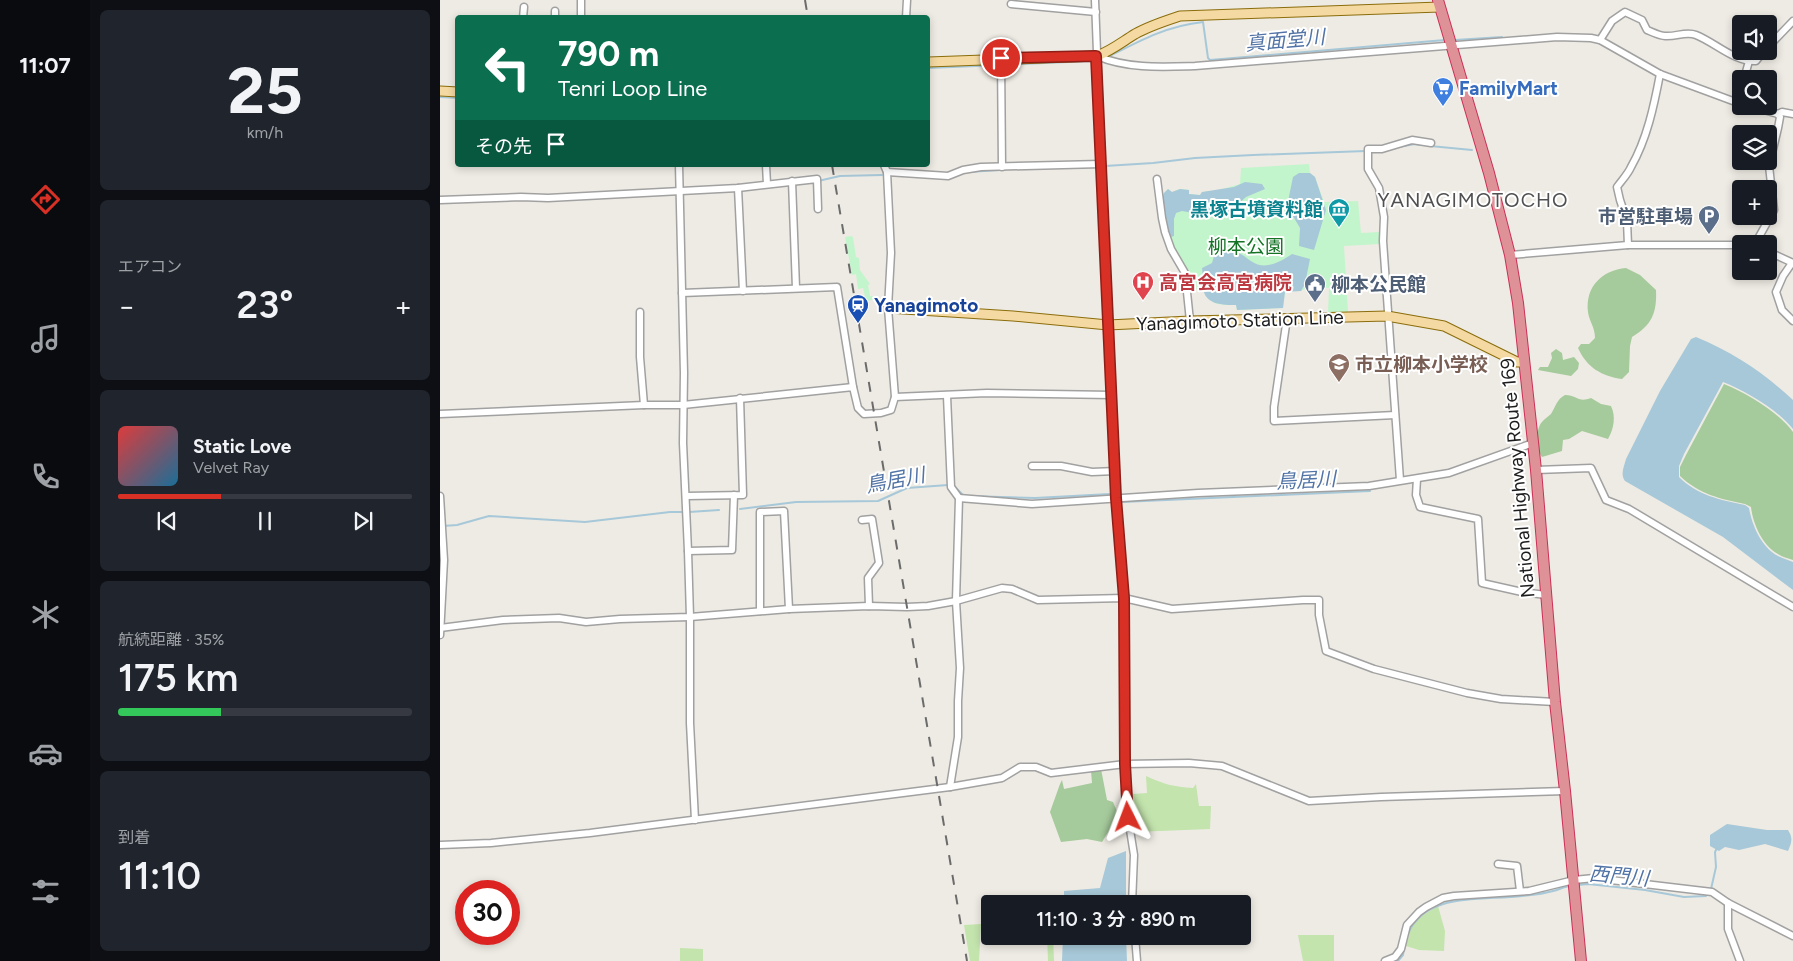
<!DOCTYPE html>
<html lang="ja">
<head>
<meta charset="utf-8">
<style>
	:root { --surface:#171b24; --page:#20242c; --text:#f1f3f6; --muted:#9ea1a6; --line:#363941; --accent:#d93025 }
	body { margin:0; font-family:Figtree,"Noto Sans JP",sans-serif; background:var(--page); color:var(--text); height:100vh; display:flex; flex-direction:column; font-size:19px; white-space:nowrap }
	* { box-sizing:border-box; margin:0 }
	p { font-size:16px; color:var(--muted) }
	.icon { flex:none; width:28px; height:28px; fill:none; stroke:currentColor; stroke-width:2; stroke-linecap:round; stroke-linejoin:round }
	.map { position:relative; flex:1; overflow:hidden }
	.details { display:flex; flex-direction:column; gap:10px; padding:10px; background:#0d0f14; width:350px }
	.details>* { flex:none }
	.guide { position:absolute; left:15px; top:15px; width:475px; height:152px; border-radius:5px; box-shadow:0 2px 8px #0003; background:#0b6e4f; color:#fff; overflow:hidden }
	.buttons { position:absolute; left:1292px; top:15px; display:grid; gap:10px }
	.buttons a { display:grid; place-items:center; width:45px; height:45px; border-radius:5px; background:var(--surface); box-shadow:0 2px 8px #0003; font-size:25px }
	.speed { position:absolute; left:15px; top:880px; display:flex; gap:10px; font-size:25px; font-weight:700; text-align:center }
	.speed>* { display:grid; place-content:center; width:65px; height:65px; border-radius:50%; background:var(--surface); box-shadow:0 2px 8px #0003; line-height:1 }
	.speed .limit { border:8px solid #d22; background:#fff; color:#111 }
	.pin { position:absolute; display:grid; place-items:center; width:42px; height:42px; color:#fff; margin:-21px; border:2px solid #fff; border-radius:50%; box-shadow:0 1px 5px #0007 }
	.me { position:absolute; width:55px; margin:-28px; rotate:357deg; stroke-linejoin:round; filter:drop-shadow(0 0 4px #0008) }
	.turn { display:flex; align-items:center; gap:18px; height:105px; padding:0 20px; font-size:22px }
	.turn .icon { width:65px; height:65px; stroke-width:2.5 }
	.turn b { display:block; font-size:35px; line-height:42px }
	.then { display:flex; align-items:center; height:48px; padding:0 20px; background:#0003; gap:10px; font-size:19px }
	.big { font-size:38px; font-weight:600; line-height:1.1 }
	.details .widget { flex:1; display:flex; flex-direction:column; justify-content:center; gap:8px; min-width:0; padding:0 18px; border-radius:8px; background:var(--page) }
	.details .dial { align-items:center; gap:0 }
	.dial b { font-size:65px; line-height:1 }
	.song { display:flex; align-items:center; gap:15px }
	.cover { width:60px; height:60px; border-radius:8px; background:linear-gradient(135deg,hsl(0 70% 55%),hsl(200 70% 35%)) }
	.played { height:5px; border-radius:2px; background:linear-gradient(90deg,var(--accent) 35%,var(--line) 35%) }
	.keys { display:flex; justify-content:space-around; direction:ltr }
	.heat { display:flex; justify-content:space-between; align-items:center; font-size:28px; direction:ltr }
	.charge { height:8px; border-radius:4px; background:linear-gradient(90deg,#34c759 35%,var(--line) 0) }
	.trip { position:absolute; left:541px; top:895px; width:270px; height:50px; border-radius:5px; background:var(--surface); box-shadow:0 2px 8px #0003; font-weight:600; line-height:50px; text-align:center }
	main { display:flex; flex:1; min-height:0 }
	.menu { display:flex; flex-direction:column; width:90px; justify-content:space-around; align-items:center; background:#090b0e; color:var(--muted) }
	.menu .icon { width:35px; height:35px }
	.menu .current { color:var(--accent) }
	.menu b { font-size:22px; color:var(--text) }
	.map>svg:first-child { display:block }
	.grass { fill:#c3e4ad }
	.forest { fill:#a5ca9b }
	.park { fill:#c3f5cc }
	.water { fill:#a7c8d8 }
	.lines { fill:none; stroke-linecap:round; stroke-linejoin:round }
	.stream { stroke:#a7c8d8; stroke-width:2 }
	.minor-casing { stroke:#a1a1a1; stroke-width:9 }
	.major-casing { stroke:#8b6d0b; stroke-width:11 }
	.highway-casing { stroke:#cb3157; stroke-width:12 }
	.minor { stroke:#fff; stroke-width:6 }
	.major { stroke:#f4d9a2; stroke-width:9 }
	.highway { stroke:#df9198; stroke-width:10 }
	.rail { stroke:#6b6b6b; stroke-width:2; stroke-dasharray:10 10; stroke-linecap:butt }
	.route-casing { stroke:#8d1f18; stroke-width:12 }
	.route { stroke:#d93025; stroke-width:9 }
	.labels { text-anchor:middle; stroke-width:4; stroke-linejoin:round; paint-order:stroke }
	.shop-label { font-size:19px; font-weight:bold; fill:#366cbe; stroke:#fff; text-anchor:start }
	.culture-label { font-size:19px; font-weight:bold; fill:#0d838f; stroke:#fff; text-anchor:end }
	.service-label { font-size:19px; font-weight:bold; fill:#4e5e75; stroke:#fff; text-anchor:end }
	.park-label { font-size:19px; fill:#147325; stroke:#fff }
	.health-label { font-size:19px; font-weight:bold; fill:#be3a42; stroke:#fff; text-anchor:start }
	.transit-label { font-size:19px; font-weight:bold; fill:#164399; stroke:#fff; text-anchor:start }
	.street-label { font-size:19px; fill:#1d1d1d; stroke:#fff }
	.education-label { font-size:19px; font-weight:bold; fill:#785e54; stroke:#fff; text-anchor:start }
	.water-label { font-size:20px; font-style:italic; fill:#5173a5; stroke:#fff }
	.neighbourhood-label { font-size:20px; letter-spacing:1px; fill:#505050; stroke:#fff }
</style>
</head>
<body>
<main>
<nav class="menu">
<b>11:07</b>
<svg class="icon current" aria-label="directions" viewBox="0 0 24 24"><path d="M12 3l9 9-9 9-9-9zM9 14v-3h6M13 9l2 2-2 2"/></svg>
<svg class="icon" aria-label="music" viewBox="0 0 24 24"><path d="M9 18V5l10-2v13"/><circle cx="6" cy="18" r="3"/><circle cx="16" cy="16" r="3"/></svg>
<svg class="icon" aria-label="phone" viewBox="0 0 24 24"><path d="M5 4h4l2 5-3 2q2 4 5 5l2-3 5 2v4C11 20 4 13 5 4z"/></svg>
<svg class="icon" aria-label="climate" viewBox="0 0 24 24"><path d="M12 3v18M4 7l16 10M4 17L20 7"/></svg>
<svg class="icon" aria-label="car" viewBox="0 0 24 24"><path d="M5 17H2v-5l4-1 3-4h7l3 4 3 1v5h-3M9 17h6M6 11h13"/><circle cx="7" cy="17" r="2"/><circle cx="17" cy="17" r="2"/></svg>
<svg class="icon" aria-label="filters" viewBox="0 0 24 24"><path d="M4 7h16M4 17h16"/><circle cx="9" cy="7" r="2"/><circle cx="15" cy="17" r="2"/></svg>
</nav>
<section class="details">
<div class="widget dial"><b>25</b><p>km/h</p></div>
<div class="widget"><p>エアコン</p>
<div class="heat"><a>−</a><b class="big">23°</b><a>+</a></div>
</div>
<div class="widget">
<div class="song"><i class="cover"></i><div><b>Static Love</b><p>Velvet Ray</p></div></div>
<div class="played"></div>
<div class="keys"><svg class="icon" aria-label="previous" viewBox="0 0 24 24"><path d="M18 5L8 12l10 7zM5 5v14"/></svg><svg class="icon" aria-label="pause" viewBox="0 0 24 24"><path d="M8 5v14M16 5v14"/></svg><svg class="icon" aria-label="next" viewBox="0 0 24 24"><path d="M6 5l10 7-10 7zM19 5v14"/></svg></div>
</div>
<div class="widget"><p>航続距離 · 35%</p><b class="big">175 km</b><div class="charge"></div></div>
<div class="widget"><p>到着</p><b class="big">11:10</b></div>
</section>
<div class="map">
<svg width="1353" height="961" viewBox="0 0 1353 961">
	<rect width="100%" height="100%" fill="#eeebe4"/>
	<!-- grass -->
	<g class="grass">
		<path d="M 706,776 C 723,784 734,787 753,788 L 756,784 L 759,806 L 771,806 L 770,829 L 695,832 L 693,794 L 707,793 Z"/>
		<path d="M 998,906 L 1005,931 L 1004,951 L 979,950 L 966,946 C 968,941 969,935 970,930 C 974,919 988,912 998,906 Z"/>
		<path d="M 541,924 L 539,961 L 530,961 L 524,925 Z"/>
		<path d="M 858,935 L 894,935 L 894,961 L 863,961 Z"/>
		<path d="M 607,936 L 613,936 L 614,961 L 608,961 Z"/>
		<path d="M 240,948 L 263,949 L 263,961 L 240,961 Z"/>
	</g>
	<!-- forest -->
	<g class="forest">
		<path d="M 1186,268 L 1200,275 L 1216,290 C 1217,313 1212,325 1192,337 L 1190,346 L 1189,372 L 1182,379 C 1162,376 1147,368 1138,348 L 1141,344 L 1149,344 L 1155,338 C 1155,327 1149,321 1148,312 C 1145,287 1162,270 1186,268 Z"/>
		<path d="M 1116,349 L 1122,353 L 1123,360 L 1134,357 L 1139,363 L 1138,369 L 1131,376 L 1098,370 L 1100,367 L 1108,367 L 1112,358 L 1111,353 Z"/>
		<path d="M 1284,384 C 1308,394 1337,411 1353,432 L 1353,560 C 1348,558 1342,557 1338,554 C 1322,545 1313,524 1311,507 L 1305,504 C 1280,499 1259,494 1240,476 L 1240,467 L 1246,455 Z"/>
		<path d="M 1125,395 C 1137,395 1138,403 1151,398 L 1161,404 L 1171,406 C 1176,416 1174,429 1168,439 L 1142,431 L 1129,439 L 1123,440 L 1122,451 L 1102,457 C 1097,450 1095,429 1102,422 C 1104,419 1108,417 1111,414 C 1116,406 1117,399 1125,395 Z"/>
		<path d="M 661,769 L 667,800 L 673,802 L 680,818 L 672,826 L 662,842 L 647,839 L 621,842 L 610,812 L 620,784 L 622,780 L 624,789 L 652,783 L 651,771 Z"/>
	</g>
	<!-- park -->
	<g class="park">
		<path d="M 869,164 L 870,173 L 875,177 L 884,202 L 918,201 L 921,233 L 939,232 L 940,244 L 904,246 L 908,312 L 888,313 L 889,288 L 868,287 L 861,291 L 845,291 L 843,308 L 797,310 L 796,305 C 778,305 772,306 763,289 L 752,290 L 750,272 L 742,263 L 728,238 L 724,193 L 728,189 L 732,192 L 740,189 L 749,190 L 749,194 L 760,195 L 762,192 L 775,191 L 800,184 L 801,168 Z"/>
		<path d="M 411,236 L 413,237 L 416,257 L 419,258 L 420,270 L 430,284 L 428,285 L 430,296 L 443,296 L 438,296 L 438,299 L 426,301 L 423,288 L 418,289 L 416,274 L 412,275 L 405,237 Z"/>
	</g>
	<!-- water -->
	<g class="water">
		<path d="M 859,173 L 870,173 L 875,177 L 886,210 L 874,250 L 859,246 L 860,228 L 847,206 L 853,177 Z"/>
		<path d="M 805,182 L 822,184 L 825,189 L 806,197 L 789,212 L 758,214 L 742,211 L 736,213 L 734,219 L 734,236 L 728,238 L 722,198 L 724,193 L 728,189 L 732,192 L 740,189 L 749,190 L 749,194 L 760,195 L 762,192 L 794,187 Z"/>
		<path d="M 793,251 C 801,253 805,257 811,261 C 825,271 840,262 852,254 L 870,259 L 865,284 L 861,291 L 845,292 L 843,308 L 797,310 L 796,305 C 783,305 765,305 763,288 C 762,281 763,274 762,268 L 772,263 L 774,256 L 784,252 Z"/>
		<path d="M 1256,337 C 1293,352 1324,373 1353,400 L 1353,429 C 1338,410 1306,391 1283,382 L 1244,454 L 1239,466 L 1239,477 C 1257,495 1280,500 1305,505 L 1309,508 C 1312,525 1321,547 1338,556 C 1342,558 1348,560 1353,562 L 1353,590 L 1283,537 L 1185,481 C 1180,474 1184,467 1186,459 L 1220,391 L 1248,344 L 1251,339 Z"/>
		<path d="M 1287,824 L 1327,830 L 1348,830 C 1353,838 1352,842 1348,851 L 1325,844 L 1299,850 L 1285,847 L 1279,851 L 1270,846 L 1270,835 Z"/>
		<path d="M 686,851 L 686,904 L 624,904 L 624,891 L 660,888 L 668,858 Z"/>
		<path d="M 623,936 L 686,936 L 687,961 L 622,961 Z"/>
	</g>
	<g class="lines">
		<!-- stream -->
		<g class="stream">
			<path d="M 1015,40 L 1062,37"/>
			<path d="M 670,56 C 701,40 727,26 763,22 L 768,58 L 770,60 L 1005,40"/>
			<path d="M 488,68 L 652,61"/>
			<path d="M 0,97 L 18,98"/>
			<path d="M 990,146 L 1032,150"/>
			<path d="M 958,147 L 975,144 L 982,145"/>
			<path d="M 665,166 L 713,163 L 755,158 L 813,155 L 926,151"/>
			<path d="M 528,172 L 560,170"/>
			<path d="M 378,181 L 400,176 L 442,175"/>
			<path d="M 513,485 L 523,495"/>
			<path d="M 528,496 L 595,498 L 670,494"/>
			<path d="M 682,502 L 930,491"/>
			<path d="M 300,509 L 356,502 L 438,501 L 467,488 L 508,485"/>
			<path d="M 249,512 L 279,510"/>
			<path d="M 3,526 L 17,525 L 49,516 L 145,522 L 230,512 L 244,512"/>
			<path d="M 1138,885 L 1148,884 L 1205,890 L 1244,897 L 1266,896 L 1268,893"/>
			<path d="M 1271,889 L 1276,867 L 1275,852 L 1277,848"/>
			<path d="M 968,934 C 985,891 1045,901 1082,896 C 1092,895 1103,894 1113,891 C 1119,890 1124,886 1131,886"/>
			<path d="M 958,961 L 963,955 L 964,948"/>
		</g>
		<!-- minor casing -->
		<g class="minor-casing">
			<g id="minor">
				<path d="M 141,0 L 141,18"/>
				<path d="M 655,0 L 665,261 L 676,498 L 684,598 L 685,764 L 688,817 L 694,855 L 692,904"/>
				<path d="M 571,4 L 656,12"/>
				<path d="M 83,18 L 84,7"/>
				<path d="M 115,18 L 115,11"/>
				<path d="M 466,18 L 467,0"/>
				<path d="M 1160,40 L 1172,21 L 1185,12 L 1202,20 L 1207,30 C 1212,32 1220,36 1225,36 C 1236,37 1246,31 1256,35 C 1276,43 1294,62 1316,61 L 1324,51"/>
				<path d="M 1329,46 L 1353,21"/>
				<path d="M 657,56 C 688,69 722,67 755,66 L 1117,37 L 1151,38 L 1160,40 L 1220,74 L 1301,104"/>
				<path d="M 561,58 L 562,167"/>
				<path d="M 1304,79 L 1309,61"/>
				<path d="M 1296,103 L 1301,87"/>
				<path d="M 1310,106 L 1338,114 L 1342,112 L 1353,114"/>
				<path d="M 239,165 L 244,373 L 243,443 L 248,551 L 250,617 L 250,723 L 255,820"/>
				<path d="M 326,165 L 327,184"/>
				<path d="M 447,172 L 508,176 L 523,170 L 541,167 L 661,164"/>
				<path d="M 717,179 L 722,218 L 725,232 L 731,249 L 745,273 L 750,321"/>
				<path d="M 352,181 L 356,288"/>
				<path d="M 298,188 L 303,291"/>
				<path d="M 0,200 L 81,197 L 108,198 L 298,188 L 377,179 L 378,209"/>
				<path d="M 1315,244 L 1334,210 L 1329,166 L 1338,128 L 1340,117 L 1338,114"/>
				<path d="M 1188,245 L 1187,221 L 1180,200 L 1177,187 C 1182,180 1188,174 1191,167 C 1207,139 1214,106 1220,74"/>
				<path d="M 1329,252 L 1353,263"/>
				<path d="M 1070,255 L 1188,245 L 1301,245"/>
				<path d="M 1352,263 L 1343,276 L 1336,292 L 1342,310 L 1353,321"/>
				<path d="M 242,293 L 397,287 L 413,387"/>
				<path d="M 200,312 L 200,357 L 204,405"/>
				<path d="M 847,318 L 834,407 L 834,421 L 955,415"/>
				<path d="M 507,396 L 511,487 L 519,498 L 516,601 L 520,668 L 518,701 L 518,737 L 510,787"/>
				<path d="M 455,397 L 547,393 L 672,395"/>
				<path d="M 0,414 L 204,405 L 243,405 L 413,387 L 418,408 L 424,414 L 441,413 L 451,410 L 455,397 L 448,308 L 451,253 L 447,172 L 444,165"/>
				<path d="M 592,466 L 621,466 L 652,472 L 676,471"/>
				<path d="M 1096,470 L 1151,468 L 1166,500 L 1189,509 L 1353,607"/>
				<path d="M 977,479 L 976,495 L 980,507 L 1038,519 L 1042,583 L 1082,592 L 1106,595"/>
				<path d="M 960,480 L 943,241 L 944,217 L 939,188 L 928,169 L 928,149 L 942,149 L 972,140 L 991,143"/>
				<path d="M 0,496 L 4,560 L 0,635"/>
				<path d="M 247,496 L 303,495 L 300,398"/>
				<path d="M 519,498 L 592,504 L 758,493 L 929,486 L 1009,473 L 1093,443"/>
				<path d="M 422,520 L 432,519 L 439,563 L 428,578 L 429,606"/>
				<path d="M 248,551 L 292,550 L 294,495"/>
				<path d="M 320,611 L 320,512 L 344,511 L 349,609"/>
				<path d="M 0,628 L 63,620 L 119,618 L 146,622 L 180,619 L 250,617 L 349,609 L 429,606 L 467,607 L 488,606 L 516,601 L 562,588 L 572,589 L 598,600 L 684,598 L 732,609 L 863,600 L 879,600 L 879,615 L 886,651 L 934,669 L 1027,693 L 1061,699 L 1115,702"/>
				<path d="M 0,845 L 51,843 L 150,833 L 510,787 L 562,778 L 580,767 L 596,767 L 611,773 L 685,764 L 749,763 L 782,766 L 869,801 L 941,797 L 1125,791"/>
				<path d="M 1058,864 L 1077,866 L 1080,891"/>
				<path d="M 1288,903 L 1288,929 L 1300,961"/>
				<path d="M 695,936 L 697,961"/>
				<path d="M 945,961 L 955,957 L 961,949 L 967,925 L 979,912 L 986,907 L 1003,898 L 1014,896 L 1089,891 L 1134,880 L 1154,878 L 1272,892 L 1288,903 L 1353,936"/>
			</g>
		</g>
		<!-- major casing -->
		<g class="major-casing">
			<g id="major">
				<path d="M 488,62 L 657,56 C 671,51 682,42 695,34 C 709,26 725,21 740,16 L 1000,7"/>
				<path d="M 0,91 L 18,92"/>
				<path d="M 448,308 L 573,316 L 668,325 L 750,321 L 947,316 L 1004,326 L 1077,362 L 1084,362"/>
			</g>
		</g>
		<!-- highway casing -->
		<g class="highway-casing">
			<path id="highway" d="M 998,0 L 1049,173 L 1070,255 L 1078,303 L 1096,470 L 1115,702 L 1125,791 L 1141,961"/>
		</g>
		<!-- minor -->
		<use href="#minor" class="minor"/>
		<!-- major -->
		<use href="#major" class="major"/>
		<!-- highway -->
		<use href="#highway" class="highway"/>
		<!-- rail -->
		<g class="rail">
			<path d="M 365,0 L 368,18"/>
			<path d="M 392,165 L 527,961"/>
		</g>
	</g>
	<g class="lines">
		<!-- route casing -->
		<g class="route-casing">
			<path id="route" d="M 561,58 L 656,56 L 676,498 L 684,598 L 685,764 L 688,817"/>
		</g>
		<!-- route -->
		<use href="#route" class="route"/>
	</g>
	<!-- icons -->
	<defs>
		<g id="supermarket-pin" transform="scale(1.125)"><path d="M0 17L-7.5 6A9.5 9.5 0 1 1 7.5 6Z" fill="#3f7fe0" stroke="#fff"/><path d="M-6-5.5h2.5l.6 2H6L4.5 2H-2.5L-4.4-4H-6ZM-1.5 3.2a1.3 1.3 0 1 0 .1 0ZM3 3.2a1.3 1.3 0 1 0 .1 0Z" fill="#fff"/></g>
		<g id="museum-pin" transform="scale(1.125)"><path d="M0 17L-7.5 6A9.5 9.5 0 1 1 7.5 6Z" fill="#0f9aa8" stroke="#fff"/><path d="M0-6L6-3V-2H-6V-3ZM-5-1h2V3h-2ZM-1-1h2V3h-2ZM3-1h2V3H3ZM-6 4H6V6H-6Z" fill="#fff"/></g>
		<g id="parking-pin" transform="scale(1.125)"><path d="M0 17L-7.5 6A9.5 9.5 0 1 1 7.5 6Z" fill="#5c6f8a" stroke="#fff"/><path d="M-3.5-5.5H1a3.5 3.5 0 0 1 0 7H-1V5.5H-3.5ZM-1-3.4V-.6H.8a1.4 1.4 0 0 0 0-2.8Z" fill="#fff"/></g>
		<g id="hospital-pin" transform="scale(1.125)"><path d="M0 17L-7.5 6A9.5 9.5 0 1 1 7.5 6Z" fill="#e0444e" stroke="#fff"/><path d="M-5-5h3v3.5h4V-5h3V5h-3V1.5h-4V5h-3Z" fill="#fff"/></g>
		<g id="civic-pin" transform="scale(1.125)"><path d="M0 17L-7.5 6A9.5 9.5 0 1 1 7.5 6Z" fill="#5c6f8a" stroke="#fff"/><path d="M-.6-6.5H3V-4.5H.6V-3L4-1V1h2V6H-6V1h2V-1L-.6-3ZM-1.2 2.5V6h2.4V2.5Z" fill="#fff"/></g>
		<g id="station-pin" transform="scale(1.125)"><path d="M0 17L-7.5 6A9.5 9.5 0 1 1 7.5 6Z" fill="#1a4fb4" stroke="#fff"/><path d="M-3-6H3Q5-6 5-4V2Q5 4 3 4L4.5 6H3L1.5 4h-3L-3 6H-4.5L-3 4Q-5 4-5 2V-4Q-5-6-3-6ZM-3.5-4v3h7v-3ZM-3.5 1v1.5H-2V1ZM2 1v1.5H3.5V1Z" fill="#fff"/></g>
		<g id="school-pin" transform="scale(1.125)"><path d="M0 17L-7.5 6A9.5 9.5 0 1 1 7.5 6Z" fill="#8d6e63" stroke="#fff"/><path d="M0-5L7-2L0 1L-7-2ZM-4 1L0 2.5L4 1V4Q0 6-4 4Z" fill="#fff"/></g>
	</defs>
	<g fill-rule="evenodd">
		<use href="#supermarket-pin" x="1003" y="88"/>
		<use href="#museum-pin" x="899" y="209"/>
		<use href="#parking-pin" x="1269" y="216"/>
		<use href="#hospital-pin" x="703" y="282"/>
		<use href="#civic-pin" x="875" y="284"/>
		<use href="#station-pin" x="418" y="305"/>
		<use href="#school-pin" x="899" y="364"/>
	</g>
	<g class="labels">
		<!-- shop labels -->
		<g class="shop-label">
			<text x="1019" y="95">FamilyMart</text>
		</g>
		<!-- culture labels -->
		<g class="culture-label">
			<text x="883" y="216">黒塚古墳資料館</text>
		</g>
		<!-- service labels -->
		<g class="service-label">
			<text x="1253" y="223">市営駐車場</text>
			<text x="891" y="291" text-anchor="start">柳本公民館</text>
		</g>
		<!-- park labels -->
		<g class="park-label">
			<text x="806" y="253">柳本公園</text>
		</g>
		<!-- health labels -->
		<g class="health-label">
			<text x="719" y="289">高宮会高宮病院</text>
		</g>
		<!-- transit labels -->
		<g class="transit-label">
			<text x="434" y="312">Yanagimoto</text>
		</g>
		<!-- street labels -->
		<g class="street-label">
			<text transform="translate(800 320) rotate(-2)" y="7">Yanagimoto Station Line</text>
			<text transform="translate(1077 478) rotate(-95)" y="7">National Highway Route 169</text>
		</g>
		<!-- education labels -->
		<g class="education-label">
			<text x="915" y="371">市立柳本小学校</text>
		</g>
		<!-- water labels -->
		<g class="water-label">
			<text transform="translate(845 40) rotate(-5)" y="7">真面堂川</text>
			<text transform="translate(455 480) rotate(-11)" y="7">鳥居川</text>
			<text transform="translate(866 480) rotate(-3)" y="7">鳥居川</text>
			<text transform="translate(1179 876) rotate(5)" y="7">西門川</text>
		</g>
		<!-- neighbourhood labels -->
		<g class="neighbourhood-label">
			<text x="1033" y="207">YANAGIMOTOCHO</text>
		</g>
	</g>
</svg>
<div class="buttons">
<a><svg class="icon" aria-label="sound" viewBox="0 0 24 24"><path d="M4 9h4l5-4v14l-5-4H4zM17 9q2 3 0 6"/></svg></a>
<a><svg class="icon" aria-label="search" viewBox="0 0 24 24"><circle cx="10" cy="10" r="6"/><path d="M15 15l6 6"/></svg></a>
<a><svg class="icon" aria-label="layers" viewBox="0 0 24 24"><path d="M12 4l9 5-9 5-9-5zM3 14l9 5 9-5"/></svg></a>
<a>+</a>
<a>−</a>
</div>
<div class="speed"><div class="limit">30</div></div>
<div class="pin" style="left:561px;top:58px;background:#d93025"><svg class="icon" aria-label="arrive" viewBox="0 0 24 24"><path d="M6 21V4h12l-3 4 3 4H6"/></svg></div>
<svg class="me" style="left:688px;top:817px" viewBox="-20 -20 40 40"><path d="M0-17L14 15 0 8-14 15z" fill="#d93025" stroke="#fff" stroke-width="4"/></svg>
<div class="trip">11:10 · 3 分 · 890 m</div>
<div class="guide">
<div class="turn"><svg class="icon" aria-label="left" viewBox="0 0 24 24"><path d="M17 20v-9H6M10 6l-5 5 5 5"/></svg><div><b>790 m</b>Tenri Loop Line</div></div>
<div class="then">その先<svg class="icon" aria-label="arrive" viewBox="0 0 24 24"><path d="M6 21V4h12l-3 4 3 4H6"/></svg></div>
</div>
</div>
</main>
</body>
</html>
